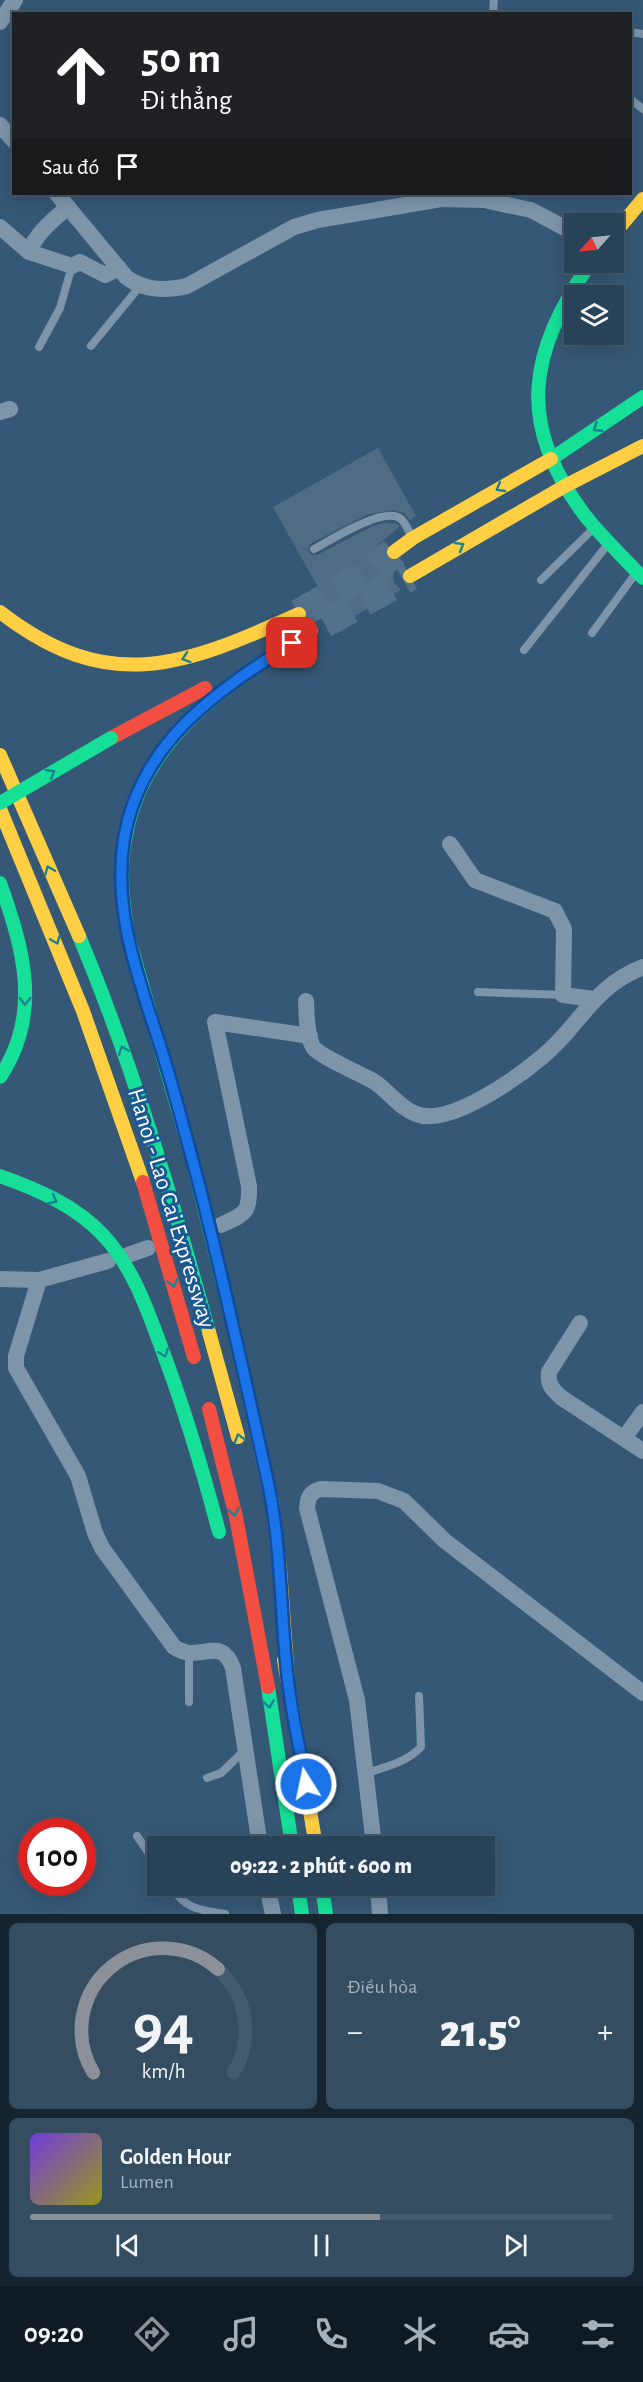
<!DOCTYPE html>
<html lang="vi">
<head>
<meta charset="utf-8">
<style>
	:root { --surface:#284258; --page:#344d61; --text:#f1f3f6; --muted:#a5b0ba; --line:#445b6e; --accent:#8c9099 }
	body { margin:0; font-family:"Alegreya Sans",sans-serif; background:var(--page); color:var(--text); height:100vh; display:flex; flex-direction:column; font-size:22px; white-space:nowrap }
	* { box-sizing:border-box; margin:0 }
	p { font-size:20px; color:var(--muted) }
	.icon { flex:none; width:33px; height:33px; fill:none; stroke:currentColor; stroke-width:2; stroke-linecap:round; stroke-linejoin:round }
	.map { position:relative; height:1914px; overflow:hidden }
	.side { display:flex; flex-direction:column; gap:9px; padding:9px; background:#162430; flex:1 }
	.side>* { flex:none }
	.top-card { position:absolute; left:12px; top:12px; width:620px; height:183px; border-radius:0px; box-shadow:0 3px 15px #0003,0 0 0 2px var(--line); background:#202124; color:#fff; overflow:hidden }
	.needle { width:39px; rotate:243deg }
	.tools { position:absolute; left:564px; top:213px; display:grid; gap:12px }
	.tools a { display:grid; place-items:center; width:60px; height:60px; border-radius:0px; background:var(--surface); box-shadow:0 3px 15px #0003,0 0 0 2px var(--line); font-size:30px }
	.speed { position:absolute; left:18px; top:1818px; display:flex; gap:12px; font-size:30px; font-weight:700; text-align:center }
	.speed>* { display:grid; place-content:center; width:78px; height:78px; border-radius:50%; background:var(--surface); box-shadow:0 3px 15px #0003,0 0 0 2px var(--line); line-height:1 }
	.speed .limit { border:9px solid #d22; background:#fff; color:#111 }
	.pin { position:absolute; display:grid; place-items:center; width:51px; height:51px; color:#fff; margin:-26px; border-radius:12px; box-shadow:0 3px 9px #0006 }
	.me { position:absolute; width:66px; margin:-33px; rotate:350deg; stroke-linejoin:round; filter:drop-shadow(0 0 4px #0008) }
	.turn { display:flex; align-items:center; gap:21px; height:126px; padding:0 30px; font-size:27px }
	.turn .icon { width:78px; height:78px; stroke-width:2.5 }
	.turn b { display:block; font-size:42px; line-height:51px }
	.then { display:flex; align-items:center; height:57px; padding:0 30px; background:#0003; gap:12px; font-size:22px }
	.big { font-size:45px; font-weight:800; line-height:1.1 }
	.side .widget { flex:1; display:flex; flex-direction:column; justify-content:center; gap:9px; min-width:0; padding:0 21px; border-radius:9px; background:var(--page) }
	.side .dial { align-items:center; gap:0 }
	.dial svg { height:156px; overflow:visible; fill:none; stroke:var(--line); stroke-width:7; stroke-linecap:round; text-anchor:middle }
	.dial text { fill:var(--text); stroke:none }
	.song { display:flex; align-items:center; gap:18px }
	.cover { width:72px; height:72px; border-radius:9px; background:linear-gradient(135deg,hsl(260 70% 55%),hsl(60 70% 35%)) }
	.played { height:6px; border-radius:3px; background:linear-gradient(90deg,var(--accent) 60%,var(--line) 60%) }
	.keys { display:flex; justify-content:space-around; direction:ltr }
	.heat { display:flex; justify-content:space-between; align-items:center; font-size:33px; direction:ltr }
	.side .tiles { flex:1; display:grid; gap:9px; grid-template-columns:1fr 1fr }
	.widget:last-child { grid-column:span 2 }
	.trip { position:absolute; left:147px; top:1836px; width:348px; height:60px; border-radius:0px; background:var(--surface); box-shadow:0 3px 15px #0003,0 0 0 2px var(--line); font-weight:800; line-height:60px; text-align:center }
	.menu { display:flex; height:96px; justify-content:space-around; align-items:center; background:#101a23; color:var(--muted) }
	.menu .icon { width:42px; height:42px }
	.menu .on { color:var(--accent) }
	.menu b { font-size:27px; color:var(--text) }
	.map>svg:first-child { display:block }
	.building { fill:#4f6c84 }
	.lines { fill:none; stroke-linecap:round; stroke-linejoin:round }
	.highway-tunnel { stroke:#53718b; stroke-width:30; stroke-dasharray:30 15; stroke-linecap:butt }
	.lane { stroke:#7d94a9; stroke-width:8 }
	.street { stroke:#7d94a9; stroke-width:16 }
	.fast { stroke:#16e098; stroke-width:14 }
	.slow { stroke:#ffcf43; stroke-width:14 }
	.jam { stroke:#f24e42; stroke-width:14 }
	.fast-bridge { stroke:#16e098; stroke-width:14 }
	.oneway { stroke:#198293 }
	.route-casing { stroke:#114b97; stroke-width:15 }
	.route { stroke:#1a73e8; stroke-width:10 }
	.labels { text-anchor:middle; stroke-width:6; stroke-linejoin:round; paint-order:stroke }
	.street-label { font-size:24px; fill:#fff; stroke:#1a5991 }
</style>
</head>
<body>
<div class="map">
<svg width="643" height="1914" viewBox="0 0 643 1914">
	<rect width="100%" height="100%" fill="#355876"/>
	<!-- building -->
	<path class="building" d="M 378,448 L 416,516 L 410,520 L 404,513 L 393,510 L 369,514 L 311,543 L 308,549 L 310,554 L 317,555 L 373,526 L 384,523 L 398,524 L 399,527 L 378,545 L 377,553 L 381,563 L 387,567 L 395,569 L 393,577 L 395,584 L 401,590 L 339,625 L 273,507 Z"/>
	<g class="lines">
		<!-- highway-tunnel -->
		<g class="highway-tunnel">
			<path d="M 299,614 L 373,571 L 394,552"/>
			<path d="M 324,623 L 410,576"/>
		</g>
		<!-- lane -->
		<g class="lane">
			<path d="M 493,14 L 494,0"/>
			<path d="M 630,32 L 643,34"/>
			<path d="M 630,99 L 643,109"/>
			<path d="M 91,346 L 140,286"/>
			<path d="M 39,347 L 60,308 L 72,266"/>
			<path d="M 314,549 C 331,540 385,505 401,519 C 405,522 408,530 411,535"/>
			<path d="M 541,580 L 594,528"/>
			<path d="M 592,633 L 636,573"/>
			<path d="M 524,650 L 608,544"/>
			<path d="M 478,992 L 563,995"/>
			<path d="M 189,1654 L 189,1702"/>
			<path d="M 367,1773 C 386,1767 407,1762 421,1747 L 419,1696"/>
			<path d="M 207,1778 L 221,1773 L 245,1750"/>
			<path d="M 137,1836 L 158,1867"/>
			<path d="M 170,1886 C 188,1910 196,1909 225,1914"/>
		</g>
		<!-- street -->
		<g class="street">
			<path d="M 0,22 L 15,0"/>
			<path d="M 0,125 L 14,141"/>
			<path d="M 57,194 L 126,277 C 144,291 166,291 187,286 L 294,227 L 318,220 L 441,199 L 484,200 L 531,210 L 574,233"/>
			<path d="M 0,227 L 29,252 C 36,233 53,220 68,207"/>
			<path d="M 29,252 L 72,266 L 80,262 L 105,275 L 119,268"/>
			<path d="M 0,412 L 10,409"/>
			<path d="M 450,844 L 475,880 L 555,911 L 564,929 L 563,995 L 594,999"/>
			<path d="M 306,1001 C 307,1015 306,1034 313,1047 C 319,1056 361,1074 373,1081 C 388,1090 399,1108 416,1114 C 449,1127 517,1078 542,1057 C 581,1025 592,987 643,967"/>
			<path d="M 221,1225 C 244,1214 250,1214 249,1186 L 215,1022 L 310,1036"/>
			<path d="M 128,1255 L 148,1248"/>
			<path d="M 0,1279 L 39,1280 L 108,1261"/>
			<path d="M 39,1280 L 16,1356 L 16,1368 L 78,1476 L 95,1533 L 102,1548 L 174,1647 C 200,1665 220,1633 233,1668 L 260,1846"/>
			<path d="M 580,1323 L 549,1372 C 547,1385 553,1390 562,1398 L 643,1451"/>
			<path d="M 624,1438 L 643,1412"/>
			<path d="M 374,1846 L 357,1700 L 307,1508 C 308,1497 310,1492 321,1489 L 378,1491 L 404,1501 L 445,1541 L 643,1693"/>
			<path d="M 267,1886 L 273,1914"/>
			<path d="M 378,1886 L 380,1914"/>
		</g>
		<!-- fast -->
		<g class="fast">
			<path d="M 591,262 C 528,353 515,425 587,518 C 604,539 624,558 643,578"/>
			<path d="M 551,459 L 643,397"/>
			<path d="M 0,883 C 24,950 42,1014 0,1077"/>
			<path d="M 79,936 C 133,1065 172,1198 209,1332"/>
			<path d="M 0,1176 C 37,1189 76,1206 103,1235 C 133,1267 148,1311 163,1352 C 185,1411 203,1471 219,1532"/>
			<path d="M 231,1317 L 191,1155 L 128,936 C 125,914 121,891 122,868 C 128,746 218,690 311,631"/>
			<path d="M 268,1687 L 292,1846"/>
			<path d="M 298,1886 L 302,1914"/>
			<path d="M 322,1886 L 326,1914"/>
		</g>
		<!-- slow -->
		<g class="slow">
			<path d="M 614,234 L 643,199"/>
			<path d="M 565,486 L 643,446"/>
			<path d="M 394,552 L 413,538 L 551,459"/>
			<path d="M 410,576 L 565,486"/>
			<path d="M 0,612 C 110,697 185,665 299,614"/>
			<path d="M 0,755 L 79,936"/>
			<path d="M 0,809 L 83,1011 L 143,1182"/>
			<path d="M 231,1317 L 272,1502 L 280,1569 L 288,1681"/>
			<path d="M 209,1332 L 238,1437"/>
			<path d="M 284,1660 L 316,1846"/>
		</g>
		<!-- jam -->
		<g class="jam">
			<path d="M 111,738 L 205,688"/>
			<path d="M 143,1182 L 194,1357"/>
			<path d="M 209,1409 L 236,1517 L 268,1687"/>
		</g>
		<!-- fast-bridge -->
		<path class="fast-bridge" d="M 0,803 L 111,738"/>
	</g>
	<!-- one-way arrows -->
	<defs><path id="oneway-chevron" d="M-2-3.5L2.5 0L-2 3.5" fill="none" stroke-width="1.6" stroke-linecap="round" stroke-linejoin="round" transform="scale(1.5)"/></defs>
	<g class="oneway">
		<use href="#oneway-chevron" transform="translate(597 428) rotate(147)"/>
		<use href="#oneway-chevron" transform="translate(500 488) rotate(150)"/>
		<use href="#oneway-chevron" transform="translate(460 546) rotate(-30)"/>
		<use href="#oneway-chevron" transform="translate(186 658) rotate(162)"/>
		<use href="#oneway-chevron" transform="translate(51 773) rotate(-30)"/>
		<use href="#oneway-chevron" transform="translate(49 870) rotate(-113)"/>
		<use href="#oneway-chevron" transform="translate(56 940) rotate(68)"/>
		<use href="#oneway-chevron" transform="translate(25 1001) rotate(91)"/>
		<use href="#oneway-chevron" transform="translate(123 1050) rotate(-111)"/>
		<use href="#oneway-chevron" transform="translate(53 1200) rotate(29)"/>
		<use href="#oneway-chevron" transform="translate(173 1283) rotate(74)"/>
		<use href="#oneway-chevron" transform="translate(164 1353) rotate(70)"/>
		<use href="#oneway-chevron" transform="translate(239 1438) rotate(-106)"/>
		<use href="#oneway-chevron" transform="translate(234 1512) rotate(79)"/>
		<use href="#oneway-chevron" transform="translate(269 1704) rotate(81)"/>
	</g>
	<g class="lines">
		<!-- route casing -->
		<g class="route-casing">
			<path id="route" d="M 292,643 C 215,693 141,741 124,839 C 111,919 145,993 167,1068 C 178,1105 188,1144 198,1181 C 224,1281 246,1383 268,1483 C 282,1549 280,1615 288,1681 C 292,1715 300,1750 306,1784"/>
		</g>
		<!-- route -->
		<use href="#route" class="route"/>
	</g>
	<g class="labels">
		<!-- street labels -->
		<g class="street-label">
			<text transform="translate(172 1208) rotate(73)" y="8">Hanoi - Lao Cai Expressway</text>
		</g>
	</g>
</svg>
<div class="tools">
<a><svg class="needle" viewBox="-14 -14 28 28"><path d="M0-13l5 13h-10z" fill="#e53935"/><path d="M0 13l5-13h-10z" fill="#a5b0ba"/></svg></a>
<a><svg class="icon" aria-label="layers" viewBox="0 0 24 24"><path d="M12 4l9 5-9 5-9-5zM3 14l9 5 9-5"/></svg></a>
</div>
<div class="speed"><div class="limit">100</div></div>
<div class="pin" style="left:292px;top:643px;background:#d93025"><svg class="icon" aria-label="arrive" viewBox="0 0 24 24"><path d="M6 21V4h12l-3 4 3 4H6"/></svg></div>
<svg class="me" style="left:306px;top:1784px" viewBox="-20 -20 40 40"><circle r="17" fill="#1a73e8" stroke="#fff" stroke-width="3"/><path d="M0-11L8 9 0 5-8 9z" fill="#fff"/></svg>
<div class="trip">09:22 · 2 phút · 600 m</div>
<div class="top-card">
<div class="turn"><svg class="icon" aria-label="ahead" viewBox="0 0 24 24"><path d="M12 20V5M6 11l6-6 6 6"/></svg><div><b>50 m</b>Đi thẳng</div></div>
<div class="then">Sau đó<svg class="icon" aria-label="arrive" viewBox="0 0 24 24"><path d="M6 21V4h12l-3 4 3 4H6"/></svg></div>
</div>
</div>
<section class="side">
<div class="tiles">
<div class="widget dial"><svg viewBox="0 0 100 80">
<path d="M14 69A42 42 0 1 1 86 69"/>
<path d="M14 69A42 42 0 0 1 78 16" stroke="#8c9099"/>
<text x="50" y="56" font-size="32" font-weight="700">94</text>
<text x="50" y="72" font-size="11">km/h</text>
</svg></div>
<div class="widget"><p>Điều hòa</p>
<div class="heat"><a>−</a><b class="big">21.5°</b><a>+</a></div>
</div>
<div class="widget">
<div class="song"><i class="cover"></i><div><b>Golden Hour</b><p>Lumen</p></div></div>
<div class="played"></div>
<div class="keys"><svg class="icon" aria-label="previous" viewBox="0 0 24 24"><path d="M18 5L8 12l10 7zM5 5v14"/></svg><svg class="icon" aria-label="pause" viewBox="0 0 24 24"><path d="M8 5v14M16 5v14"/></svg><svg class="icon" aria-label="next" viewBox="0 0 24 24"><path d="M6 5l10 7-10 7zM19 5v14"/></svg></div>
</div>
</div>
</section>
<nav class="menu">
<b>09:20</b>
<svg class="icon on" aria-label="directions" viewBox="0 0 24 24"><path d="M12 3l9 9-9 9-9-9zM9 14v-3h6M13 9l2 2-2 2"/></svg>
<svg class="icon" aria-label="music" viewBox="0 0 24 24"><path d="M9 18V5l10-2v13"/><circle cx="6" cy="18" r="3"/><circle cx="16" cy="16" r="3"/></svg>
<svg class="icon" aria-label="phone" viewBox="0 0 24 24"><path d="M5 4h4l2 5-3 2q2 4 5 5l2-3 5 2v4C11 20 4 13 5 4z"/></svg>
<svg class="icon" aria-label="climate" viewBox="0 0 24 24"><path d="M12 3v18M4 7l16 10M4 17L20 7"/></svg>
<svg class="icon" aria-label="car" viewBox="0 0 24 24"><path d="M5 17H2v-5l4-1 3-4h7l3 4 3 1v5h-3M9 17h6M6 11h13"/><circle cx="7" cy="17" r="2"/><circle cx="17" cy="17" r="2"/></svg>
<svg class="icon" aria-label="filters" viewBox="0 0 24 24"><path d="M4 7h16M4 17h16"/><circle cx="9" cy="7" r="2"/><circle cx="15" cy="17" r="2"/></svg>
</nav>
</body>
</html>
